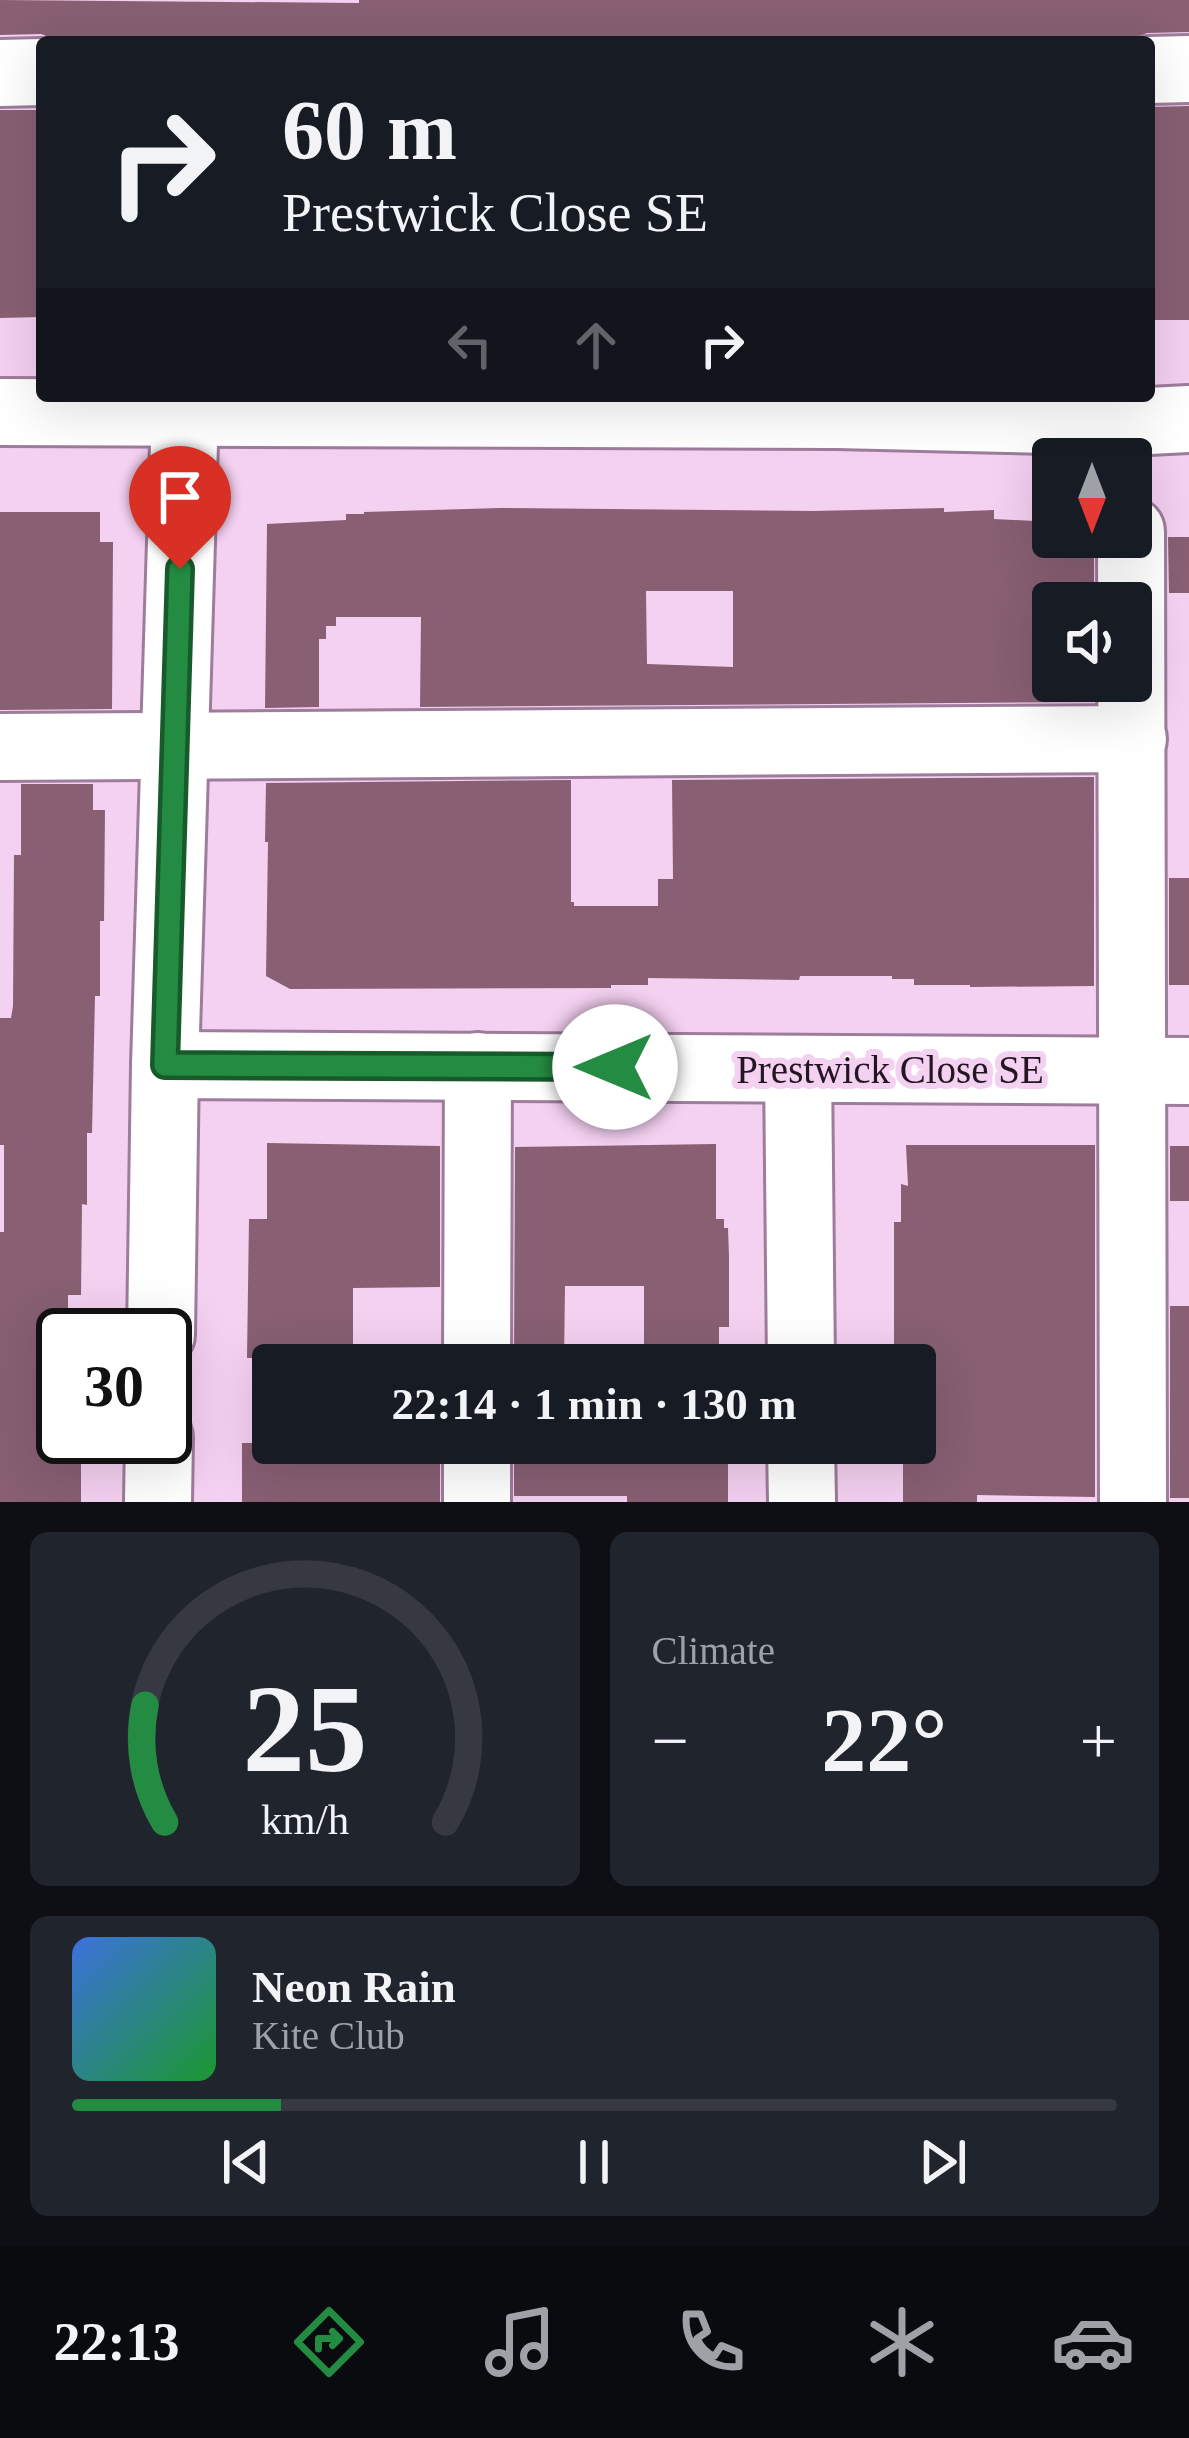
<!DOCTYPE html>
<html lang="en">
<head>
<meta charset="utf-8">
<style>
	:root { --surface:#171b24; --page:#20242c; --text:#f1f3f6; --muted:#9ea1a6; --line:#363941; --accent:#248c42 }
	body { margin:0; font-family:Georgia,serif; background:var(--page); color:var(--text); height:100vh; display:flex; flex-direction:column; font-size:45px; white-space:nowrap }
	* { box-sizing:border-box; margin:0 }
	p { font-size:39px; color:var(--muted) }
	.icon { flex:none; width:66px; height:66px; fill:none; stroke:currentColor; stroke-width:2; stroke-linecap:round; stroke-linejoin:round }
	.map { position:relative; height:1502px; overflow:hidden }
	.sheet { display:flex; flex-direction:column; gap:30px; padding:30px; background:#0d0f14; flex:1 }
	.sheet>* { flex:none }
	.hud { position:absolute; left:36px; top:36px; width:1119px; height:366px; border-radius:12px; box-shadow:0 12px 48px #0002; background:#171b24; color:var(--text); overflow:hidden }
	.needle { width:78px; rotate:180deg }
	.tools { position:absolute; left:1032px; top:438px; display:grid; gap:24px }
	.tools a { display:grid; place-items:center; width:120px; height:120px; border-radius:12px; background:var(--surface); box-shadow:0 12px 48px #0002; font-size:60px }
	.speed { position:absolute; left:36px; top:1308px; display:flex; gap:24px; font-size:60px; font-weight:700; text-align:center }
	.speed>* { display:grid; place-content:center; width:156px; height:156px; border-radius:50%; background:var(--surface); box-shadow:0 12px 48px #0002; line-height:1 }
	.speed .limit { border:6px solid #111; border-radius:18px; background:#fff; color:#111 }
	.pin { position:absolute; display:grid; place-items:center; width:102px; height:102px; color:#fff; margin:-123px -51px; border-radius:50% 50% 50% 0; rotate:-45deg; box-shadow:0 0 12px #0007 }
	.pin .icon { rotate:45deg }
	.me { position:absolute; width:132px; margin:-66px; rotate:270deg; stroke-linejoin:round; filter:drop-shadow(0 0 9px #0008) }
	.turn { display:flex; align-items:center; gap:42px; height:252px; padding:0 48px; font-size:54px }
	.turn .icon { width:156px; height:156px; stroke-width:2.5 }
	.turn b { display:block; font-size:84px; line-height:102px }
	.lanes { display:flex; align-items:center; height:114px; padding:0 48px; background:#0003; justify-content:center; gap:60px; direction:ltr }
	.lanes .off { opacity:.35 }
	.big { font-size:90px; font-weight:800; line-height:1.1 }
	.sheet .tile { flex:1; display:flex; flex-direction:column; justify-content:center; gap:18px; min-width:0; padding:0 42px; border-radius:18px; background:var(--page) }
	.sheet .dial { align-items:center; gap:0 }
	.dial svg { height:312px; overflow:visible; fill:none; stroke:var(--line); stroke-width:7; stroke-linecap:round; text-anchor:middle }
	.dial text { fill:var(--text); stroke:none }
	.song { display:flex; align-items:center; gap:36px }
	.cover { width:144px; height:144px; border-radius:18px; background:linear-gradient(135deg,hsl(220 70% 55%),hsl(130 70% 35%)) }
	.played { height:12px; border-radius:6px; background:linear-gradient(90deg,var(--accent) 20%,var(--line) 20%) }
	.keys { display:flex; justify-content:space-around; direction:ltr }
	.heat { display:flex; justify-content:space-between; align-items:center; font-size:66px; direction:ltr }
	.sheet .tiles { flex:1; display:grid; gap:30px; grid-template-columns:1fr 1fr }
	.tile:last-child { grid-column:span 2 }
	.trip { position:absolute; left:252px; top:1344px; width:684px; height:120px; border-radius:12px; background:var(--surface); box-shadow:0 12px 48px #0002; font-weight:800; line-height:120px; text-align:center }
	.dock { display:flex; height:192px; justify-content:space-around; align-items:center; background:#090b0e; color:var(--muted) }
	.dock .icon { width:84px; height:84px }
	.dock .selected { color:var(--accent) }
	.dock b { font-size:54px; color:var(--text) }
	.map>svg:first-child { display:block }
	.building { fill:#885f73; fill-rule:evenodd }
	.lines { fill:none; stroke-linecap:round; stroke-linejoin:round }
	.minor-casing { stroke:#9e7c9b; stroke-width:72 }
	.minor { stroke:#fff; stroke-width:66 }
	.route-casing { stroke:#175b2b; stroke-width:30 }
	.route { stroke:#248c42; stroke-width:21 }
	.labels { text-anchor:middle; stroke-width:12; stroke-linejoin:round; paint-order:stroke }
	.street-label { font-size:39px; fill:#231622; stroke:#f4d0f1 }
</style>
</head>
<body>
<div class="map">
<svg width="1189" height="1502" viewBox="0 0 1189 1502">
	<rect width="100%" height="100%" fill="#f4d0f1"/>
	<!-- building -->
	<g class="building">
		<path d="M 0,0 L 359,3 L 359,0 L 1189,0 L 1189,32 L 1147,33 L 1125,42 L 63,42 L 41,34 L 0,35 Z"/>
		<path d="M 1189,106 L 1189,320 L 1149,320 L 1149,107 Z"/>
		<path d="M 0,110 L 42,110 L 42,317 L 0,318 Z"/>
		<path d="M 500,508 L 814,511 L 944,508 L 944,512 L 994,510 L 994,519 L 1053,522 L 1053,537 L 1094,537 L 1094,593 L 1033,593 L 1034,666 L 1053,666 L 1053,681 L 1094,681 L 1094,702 L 420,707 L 421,617 L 336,617 L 336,626 L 326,626 L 326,639 L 319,639 L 319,707 L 265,708 L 267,524 L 346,520 L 346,514 L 364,514 L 364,512 ZM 646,591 L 733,591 L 733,667 L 647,664 Z"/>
		<path d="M 0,512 L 100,512 L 100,542 L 113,542 L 112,709 L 0,710 Z"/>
		<path d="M 1168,537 L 1189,537 L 1189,593 L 1169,593 Z"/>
		<path d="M 1094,777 L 1094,986 L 970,987 L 970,985 L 914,985 L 914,979 L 892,979 L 892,976 L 800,976 L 799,980 L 648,978 L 648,985 L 611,985 L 611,988 L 290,989 L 266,976 L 268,842 L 265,842 L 266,783 L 571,780 L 571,902 L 574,902 L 574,906 L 658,906 L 658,879 L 673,879 L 672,780 Z"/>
		<path d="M 21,784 L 93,784 L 93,810 L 105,810 L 104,921 L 100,921 L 100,996 L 95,996 L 92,1133 L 87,1133 L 87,1205 L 82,1204 L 81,1295 L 68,1295 L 68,1335 L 63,1335 L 63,1437 L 70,1437 L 70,1457 L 81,1457 L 81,1502 L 0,1502 L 0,1232 L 4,1232 L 4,1145 L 0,1145 L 0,1018 L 11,1018 L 13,1006 L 14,855 L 21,855 Z"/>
		<rect x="1169" y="878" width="20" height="107"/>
		<path d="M 267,1143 L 440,1146 L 440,1287 L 353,1288 L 353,1357 L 247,1358 L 249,1219 L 267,1219 Z"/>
		<path d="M 716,1144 L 716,1219 L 724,1219 L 724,1228 L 728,1228 L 729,1257 L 729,1327 L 719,1327 L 719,1360 L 644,1360 L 644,1286 L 565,1286 L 564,1362 L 514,1362 L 515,1147 Z"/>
		<path d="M 906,1145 L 1095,1145 L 1095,1497 L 977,1495 L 977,1502 L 903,1502 L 903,1446 L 915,1446 L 915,1351 L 894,1351 L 894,1222 L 901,1222 L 901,1184 L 908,1186 Z"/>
		<rect x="1170" y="1146" width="19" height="55"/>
		<rect x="1170" y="1306" width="19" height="192"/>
		<path d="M 242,1443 L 343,1443 L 343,1452 L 440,1454 L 440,1502 L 242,1502 Z"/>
		<path d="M 514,1443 L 707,1444 L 707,1455 L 728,1455 L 728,1502 L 627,1502 L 627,1496 L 514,1496 Z"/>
	</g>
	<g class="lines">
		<!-- minor casing -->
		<g class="minor-casing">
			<g id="minor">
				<path d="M 1149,70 L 1189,69"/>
				<path d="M 0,73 L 42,72"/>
				<path d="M 0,412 L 836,415 L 1130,422 L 1189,419"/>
				<path d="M 1131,531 L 1133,1502"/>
				<path d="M 0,747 L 1133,739"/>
				<path d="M 165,1065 L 1189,1071"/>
				<path d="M 798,1069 L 801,1365"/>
				<path d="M 161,1335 L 165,1065 L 185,411"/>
				<path d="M 477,1365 L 478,1066"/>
				<path d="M 801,1443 L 802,1502"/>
				<path d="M 158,1502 L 159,1437"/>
				<path d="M 477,1502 L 477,1443"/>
			</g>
		</g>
		<!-- minor -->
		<use href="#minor" class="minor"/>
	</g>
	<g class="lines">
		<!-- route casing -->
		<g class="route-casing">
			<path id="route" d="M 180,569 L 165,1065 L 615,1067"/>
		</g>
		<!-- route -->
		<use href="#route" class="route"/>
	</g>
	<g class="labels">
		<!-- street labels -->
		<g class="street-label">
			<text x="890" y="1083">Prestwick Close SE</text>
		</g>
	</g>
</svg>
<div class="tools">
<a><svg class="needle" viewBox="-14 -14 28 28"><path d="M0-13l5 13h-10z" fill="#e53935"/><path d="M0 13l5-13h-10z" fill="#9ea1a6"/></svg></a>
<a><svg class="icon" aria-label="sound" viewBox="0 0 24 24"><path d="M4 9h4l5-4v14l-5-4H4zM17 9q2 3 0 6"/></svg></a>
</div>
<div class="speed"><div class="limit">30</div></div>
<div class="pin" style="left:180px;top:569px;background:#d93025"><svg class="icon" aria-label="arrive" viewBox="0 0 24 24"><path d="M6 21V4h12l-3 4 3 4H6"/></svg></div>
<svg class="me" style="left:615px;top:1067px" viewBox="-20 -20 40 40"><circle r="19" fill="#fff"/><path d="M0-13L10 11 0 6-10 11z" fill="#248c42"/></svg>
<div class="trip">22:14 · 1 min · 130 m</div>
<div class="hud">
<div class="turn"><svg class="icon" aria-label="right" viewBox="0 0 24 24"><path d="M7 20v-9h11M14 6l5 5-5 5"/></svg><div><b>60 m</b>Prestwick Close SE</div></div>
<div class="lanes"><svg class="icon off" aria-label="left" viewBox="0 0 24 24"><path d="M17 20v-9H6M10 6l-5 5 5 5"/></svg><svg class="icon off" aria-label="ahead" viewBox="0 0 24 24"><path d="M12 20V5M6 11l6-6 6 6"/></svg><svg class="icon" aria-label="right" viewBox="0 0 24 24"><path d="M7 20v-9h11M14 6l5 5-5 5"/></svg></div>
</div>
</div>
<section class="sheet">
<div class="tiles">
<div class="tile dial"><svg viewBox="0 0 100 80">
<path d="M14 69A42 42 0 1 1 86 69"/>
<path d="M14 69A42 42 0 0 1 9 39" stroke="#248c42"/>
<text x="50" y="56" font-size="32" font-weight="700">25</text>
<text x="50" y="72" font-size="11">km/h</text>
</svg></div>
<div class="tile"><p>Climate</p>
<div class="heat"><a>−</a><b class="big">22°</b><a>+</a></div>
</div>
<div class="tile">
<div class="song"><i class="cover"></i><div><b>Neon Rain</b><p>Kite Club</p></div></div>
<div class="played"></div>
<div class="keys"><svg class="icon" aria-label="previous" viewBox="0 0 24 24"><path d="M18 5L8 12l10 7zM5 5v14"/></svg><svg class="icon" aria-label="pause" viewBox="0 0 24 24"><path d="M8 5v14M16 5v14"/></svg><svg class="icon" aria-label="next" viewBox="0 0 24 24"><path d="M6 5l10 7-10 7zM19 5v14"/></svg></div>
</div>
</div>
</section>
<nav class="dock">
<b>22:13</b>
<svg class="icon selected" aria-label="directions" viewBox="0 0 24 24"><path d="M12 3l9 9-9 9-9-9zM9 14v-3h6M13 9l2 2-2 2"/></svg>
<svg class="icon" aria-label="music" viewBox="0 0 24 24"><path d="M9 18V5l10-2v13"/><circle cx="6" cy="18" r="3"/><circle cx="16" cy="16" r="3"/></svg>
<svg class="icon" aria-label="phone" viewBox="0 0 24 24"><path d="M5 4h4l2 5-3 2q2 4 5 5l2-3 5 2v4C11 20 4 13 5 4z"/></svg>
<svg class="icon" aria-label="climate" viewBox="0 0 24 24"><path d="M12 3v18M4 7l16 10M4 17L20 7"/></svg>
<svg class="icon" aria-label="car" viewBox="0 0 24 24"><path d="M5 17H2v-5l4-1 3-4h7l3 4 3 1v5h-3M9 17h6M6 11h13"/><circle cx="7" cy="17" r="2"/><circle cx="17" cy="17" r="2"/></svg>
</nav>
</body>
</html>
